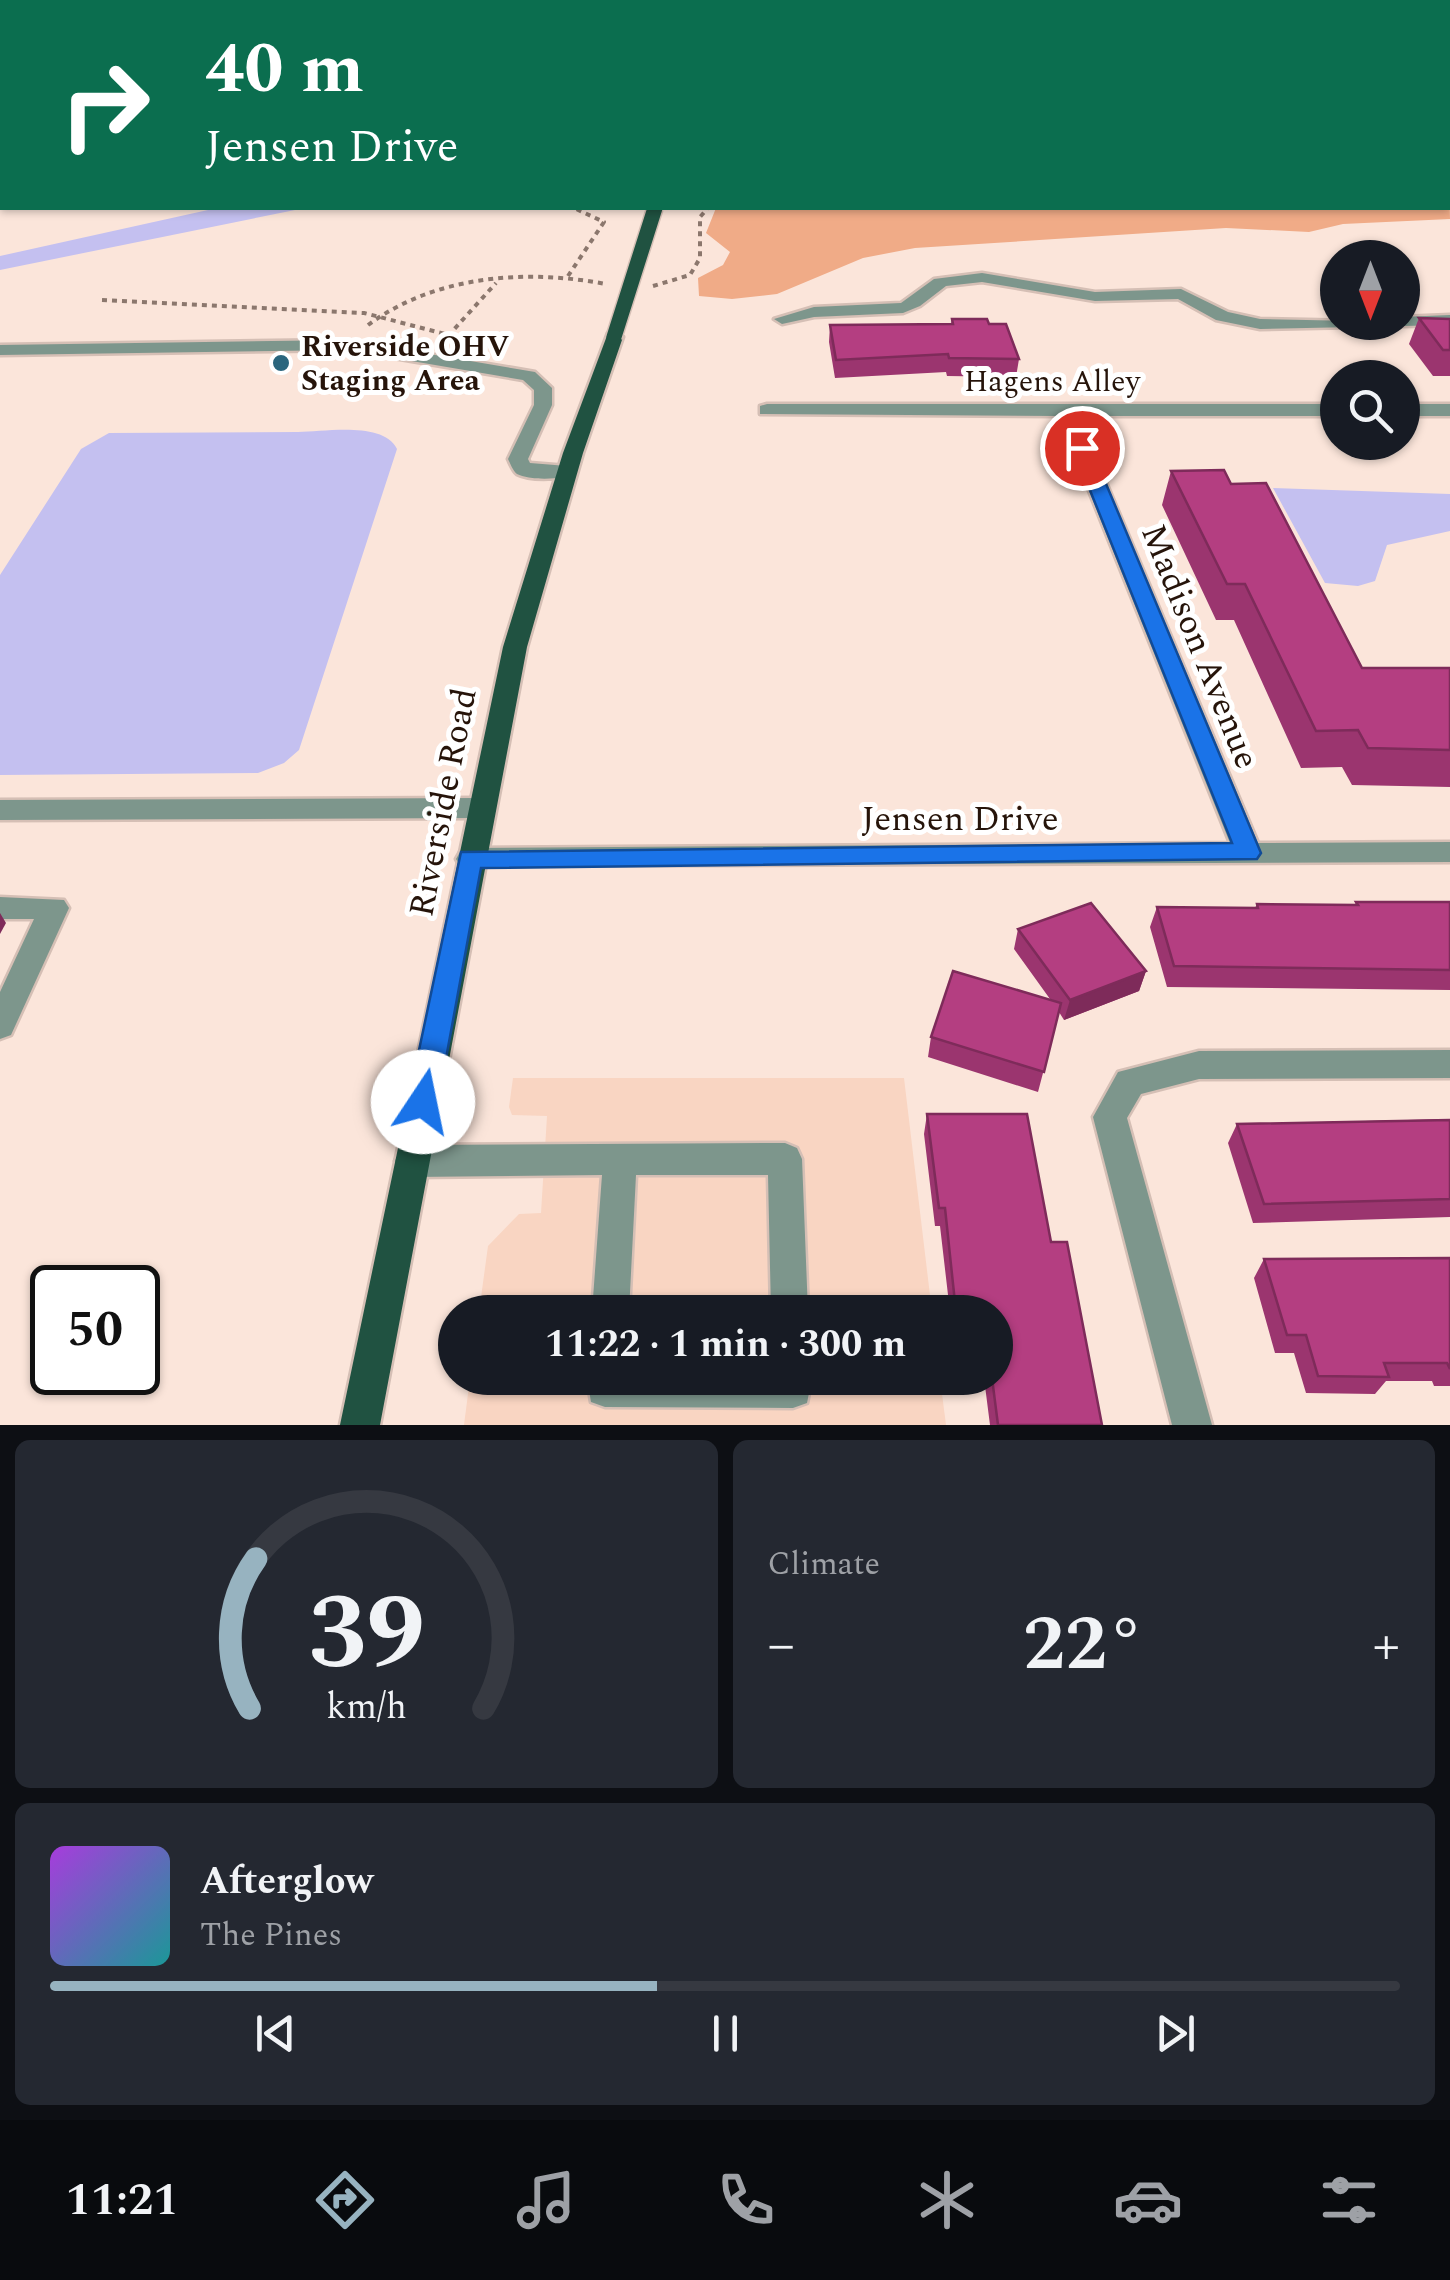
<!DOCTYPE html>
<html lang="en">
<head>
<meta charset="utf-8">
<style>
	:root { --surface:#171b24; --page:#242831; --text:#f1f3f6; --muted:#9ea1a6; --line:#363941; --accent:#97b3c0 }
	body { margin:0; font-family:Spectral,serif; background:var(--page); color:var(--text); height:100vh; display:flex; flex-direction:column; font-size:38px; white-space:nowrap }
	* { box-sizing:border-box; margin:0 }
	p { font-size:32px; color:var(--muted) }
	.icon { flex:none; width:55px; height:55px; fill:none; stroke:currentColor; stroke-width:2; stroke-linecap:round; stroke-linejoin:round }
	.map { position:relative; height:1425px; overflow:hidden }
	.sheet { display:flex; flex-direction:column; gap:15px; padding:15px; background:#0d0f14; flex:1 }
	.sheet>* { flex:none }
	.hud { position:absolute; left:0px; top:0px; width:1450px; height:210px; box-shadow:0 2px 8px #0004; background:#0b6e4f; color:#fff; overflow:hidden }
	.needle { width:65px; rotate:180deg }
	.tools { position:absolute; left:1320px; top:240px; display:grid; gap:20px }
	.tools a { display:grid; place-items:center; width:100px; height:100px; border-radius:50%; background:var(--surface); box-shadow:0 2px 8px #0004; font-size:50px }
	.speed { position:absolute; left:30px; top:1265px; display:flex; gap:20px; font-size:50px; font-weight:700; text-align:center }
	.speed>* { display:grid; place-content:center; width:130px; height:130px; border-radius:50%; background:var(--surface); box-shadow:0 2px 8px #0004; line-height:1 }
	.speed .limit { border:5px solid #111; border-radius:15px; background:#fff; color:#111 }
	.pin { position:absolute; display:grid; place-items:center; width:85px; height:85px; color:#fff; margin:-42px; border:5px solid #fff; border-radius:50%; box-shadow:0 2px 10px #0007 }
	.me { position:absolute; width:110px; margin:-55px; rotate:11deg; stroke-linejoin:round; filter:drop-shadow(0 0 8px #0008) }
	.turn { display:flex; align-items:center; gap:35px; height:210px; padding:0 40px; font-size:45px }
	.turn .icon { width:130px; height:130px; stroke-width:2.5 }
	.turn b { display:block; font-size:70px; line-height:85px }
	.big { font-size:75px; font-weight:700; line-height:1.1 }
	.sheet .widget { flex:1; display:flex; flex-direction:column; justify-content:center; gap:15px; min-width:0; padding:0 35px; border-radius:15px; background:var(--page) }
	.sheet .dial { align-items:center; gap:0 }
	.dial svg { height:260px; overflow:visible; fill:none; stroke:var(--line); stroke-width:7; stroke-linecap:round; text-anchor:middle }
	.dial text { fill:var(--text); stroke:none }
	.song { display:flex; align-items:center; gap:30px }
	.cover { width:120px; height:120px; border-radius:15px; background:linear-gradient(135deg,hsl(280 70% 55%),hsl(180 70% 35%)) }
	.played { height:10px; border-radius:5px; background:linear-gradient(90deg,var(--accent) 45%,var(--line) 45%) }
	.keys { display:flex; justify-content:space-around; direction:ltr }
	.heat { display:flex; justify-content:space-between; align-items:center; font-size:55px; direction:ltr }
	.sheet .tiles { flex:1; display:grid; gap:15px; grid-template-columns:1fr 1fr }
	.widget:last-child { grid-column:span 2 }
	.trip { position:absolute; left:438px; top:1295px; width:575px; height:100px; border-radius:50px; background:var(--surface); box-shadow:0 2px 8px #0004; font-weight:700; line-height:100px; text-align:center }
	.tab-bar { display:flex; height:160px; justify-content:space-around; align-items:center; background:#090b0e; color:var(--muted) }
	.tab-bar .icon { width:70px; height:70px }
	.tab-bar .active { color:var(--accent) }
	.tab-bar b { font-size:45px; color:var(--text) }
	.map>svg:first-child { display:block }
	.built { fill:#f9d5c2 }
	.green { fill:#f0ab87 }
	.water { fill:#c4c0f0 }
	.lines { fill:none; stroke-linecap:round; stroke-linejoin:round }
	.canal { fill:#c4c0f0; fill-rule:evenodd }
	.minor-casing { stroke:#d5bfb5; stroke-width:5 }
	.major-casing { stroke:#d5bfb5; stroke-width:5 }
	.path-far1 { stroke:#8b776d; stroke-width:2.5; stroke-dasharray:4 4; stroke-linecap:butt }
	.path { stroke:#8b776d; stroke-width:4; stroke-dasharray:5 5; stroke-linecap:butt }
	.minor { fill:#7d968c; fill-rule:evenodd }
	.major { fill:#205241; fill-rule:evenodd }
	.major-bridge-casing { stroke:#d5bfb5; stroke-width:18; stroke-linecap:butt }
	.major-bridge { stroke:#205241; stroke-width:15 }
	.wall { fill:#9b356f }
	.shaded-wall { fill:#7e2b5a }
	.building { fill:#b43e81; stroke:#7e2b5a; stroke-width:2.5 }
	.route { fill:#1a73e8; stroke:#114b97; stroke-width:2.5 }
	.poi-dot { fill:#2a657d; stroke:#fff; stroke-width:4 }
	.labels { text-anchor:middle; stroke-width:10; stroke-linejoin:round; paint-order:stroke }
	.far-poi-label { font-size:30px; font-weight:bold; fill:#26140a; stroke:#fff; text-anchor:start }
	.far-street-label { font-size:30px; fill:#26140a; stroke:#fff }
	.street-label { font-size:35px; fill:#26140a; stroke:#fff }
</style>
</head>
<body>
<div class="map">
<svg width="1450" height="1425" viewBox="0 0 1450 1425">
	<rect width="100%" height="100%" fill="#fbe5da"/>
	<!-- built -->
	<g class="built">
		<path d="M 513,1078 L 904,1078 L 932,1312 L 479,1312 L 488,1246 L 519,1214 L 541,1213 L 547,1116 L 512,1115 L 509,1107 Z"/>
		<path d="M 470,1378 L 940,1378 L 946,1425 L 464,1425 Z"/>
	</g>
	<!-- green -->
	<path class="green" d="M 1448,119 L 1450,219 L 1343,224 L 1309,232 L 1226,228 L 915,248 L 863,258 L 777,294 L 732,299 L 699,296 L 698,278 L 723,265 L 730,252 L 706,233 L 716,208 L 1448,208 Z"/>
	<!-- water -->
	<g class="water">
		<path d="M 217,208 L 305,208 L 0,270 L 0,256 Z"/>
		<path d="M 298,432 C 325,432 383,421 397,449 L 299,750 L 284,763 L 258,773 L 0,775 L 0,575 L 81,449 L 109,433 Z"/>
		<path d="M 1273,488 L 1450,494 L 1450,531 L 1387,545 L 1375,581 L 1358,586 L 1325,583 Z"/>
	</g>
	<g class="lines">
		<!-- canal -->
		<rect class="canal" x="0" y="24" width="2" height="10"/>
		<!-- minor casing -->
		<g class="minor-casing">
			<g id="minor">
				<path d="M 982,273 L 1095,292 L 1181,289 L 1228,312 L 1260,319 L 1402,322 L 1402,317 L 1450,315 L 1450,325 L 1260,329 L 1216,320 L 1178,299 L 1095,301 L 982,282 L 946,286 L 920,306 L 903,313 L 814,317 L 782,324 L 774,319 L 814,307 L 901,303 L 934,279 Z"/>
				<path d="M 347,340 L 535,372 L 552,388 L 552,405 L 528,459 L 530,463 L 567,466 L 577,472 C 567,480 530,481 517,474 C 513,471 510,463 508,459 L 534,405 L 534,390 L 523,380 L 347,350 L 0,355 L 0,345 Z"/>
				<path d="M 767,404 L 1338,404 L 1338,416 L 1078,416 L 1258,843 L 1450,842 L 1450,862 L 460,866 L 456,859 L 460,852 L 470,848 L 1230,843 L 1059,416 L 760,414 L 760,406 Z"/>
				<rect x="1402" y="404" width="48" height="12"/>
				<path d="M 479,798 L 489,801 L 492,808 L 489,815 L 479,818 L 0,820 L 0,800 Z"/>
				<path d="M 0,897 L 64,900 L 69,908 L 11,1035 L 0,1039 L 0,992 L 34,919 L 0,919 Z"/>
				<path d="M 1450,1050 L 1450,1078 L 1199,1079 L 1141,1094 L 1127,1118 L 1212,1425 L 1172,1425 L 1093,1117 L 1118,1072 L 1199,1051 Z"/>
				<path d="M 785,1143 L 797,1148 L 802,1159 L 808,1312 L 771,1312 L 768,1175 L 636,1175 L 629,1312 L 592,1312 L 602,1175 L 412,1177 L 400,1172 L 395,1161 L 400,1150 L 412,1145 Z"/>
				<path d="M 587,1378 L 812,1378 L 807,1403 L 793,1408 L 605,1407 L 591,1402 Z"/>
			</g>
		</g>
		<!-- major casing -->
		<g class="major-casing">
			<path id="major" d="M 608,333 L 623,337 L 583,453 L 527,647 L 380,1425 L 340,1425 L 503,647 L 563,453 Z"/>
		</g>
		<!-- path-far1 -->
		<g class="path-far1">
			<path d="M 0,2 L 59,2"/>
			<path d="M 418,2 L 487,0"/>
		</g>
		<!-- path -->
		<g class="path">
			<path d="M 568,276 L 604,222 L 574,208"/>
			<path d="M 653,286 L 690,275 L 700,258 L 700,217 L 708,208"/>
			<path d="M 102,300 L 364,313 L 449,335"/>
			<path d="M 368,325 C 436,275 526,269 606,284"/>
			<path d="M 448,336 L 496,283"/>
		</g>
		<!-- minor -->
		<use href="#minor" class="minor"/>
		<!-- major -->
		<use href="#major" class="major"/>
		<!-- major-bridge casing -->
		<g class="major-bridge-casing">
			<path id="major-bridge" d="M 614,337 L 655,208"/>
		</g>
		<!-- major-bridge -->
		<use href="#major-bridge" class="major-bridge"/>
	</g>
	<!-- wall -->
	<g class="wall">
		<path d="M 1419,318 L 1450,319 L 1450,376 L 1433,376 L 1409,344 Z"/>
		<path d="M 952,319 L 989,324 L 1019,359 L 1016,377 L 947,376 L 946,372 L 835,378 L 829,342 L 830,325 L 951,324 Z"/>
		<path d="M 1171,471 L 1231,484 L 1362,668 L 1450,668 L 1450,787 L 1352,785 L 1342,767 L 1301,768 L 1234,620 L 1216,620 L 1162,505 Z"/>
		<path d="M 1356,902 L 1450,902 L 1450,990 L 1167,987 L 1150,927 L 1157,907 L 1255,908 L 1257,904 L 1355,905 Z"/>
		<path d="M 1018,929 L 1146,971 L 1139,991 L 1064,1020 L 1059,1012 L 1038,1092 L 928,1057 L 931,1037 L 1050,999 L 1014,949 Z"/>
		<path d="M 927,1114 L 1051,1242 L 1102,1425 L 990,1425 L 984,1378 L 995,1378 L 995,1312 L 950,1312 L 940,1226 L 935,1226 L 924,1134 Z"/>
		<path d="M 1450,1119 L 1450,1217 L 1253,1223 L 1228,1143 L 1237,1124 Z"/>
		<path d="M 1450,1258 L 1450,1386 L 1434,1386 L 1432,1381 L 1386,1381 L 1375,1394 L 1306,1393 L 1294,1353 L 1275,1353 L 1254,1278 L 1264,1259 Z"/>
	</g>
	<!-- shaded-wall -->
	<g class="shaded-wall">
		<path d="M 0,913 L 6,923 L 0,934 Z"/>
		<path d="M 1146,971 L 1139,991 L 1064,1020 L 1070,1000 Z"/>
	</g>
	<!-- building -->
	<g class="building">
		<path d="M 1419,318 L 1450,319 L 1450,350 L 1443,350 Z"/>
		<path d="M 952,319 L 987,319 L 989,324 L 1006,324 L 1019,359 L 949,358 L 948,354 L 836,360 L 830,325 L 953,324 Z"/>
		<path d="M 1224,470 L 1231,484 L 1266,483 L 1362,668 L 1450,668 L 1450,750 L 1368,748 L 1358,730 L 1316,731 L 1245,584 L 1227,584 L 1171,471 Z"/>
		<path d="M 1356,902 L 1450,902 L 1450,970 L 1174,966 L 1157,907 L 1258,908 L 1257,904 L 1358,905 Z"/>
		<path d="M 1091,903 L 1146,971 L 1070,1000 L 1018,929 Z"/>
		<path d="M 953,971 L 1061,1003 L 1044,1072 L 931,1037 Z"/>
		<path d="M 927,1114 L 1027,1114 L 1051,1242 L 1067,1242 L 1102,1425 L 998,1425 L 992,1378 L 995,1378 L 995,1312 L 956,1312 L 945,1208 L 939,1208 Z"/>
		<path d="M 1450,1120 L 1450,1199 L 1264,1204 L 1237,1124 Z"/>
		<path d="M 1450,1258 L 1450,1369 L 1447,1363 L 1384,1363 L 1389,1377 L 1318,1376 L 1306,1335 L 1287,1335 L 1264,1259 Z"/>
	</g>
	<!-- route -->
	<path class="route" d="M 1075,444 L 1091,448 L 1261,853 L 1257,859 L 481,868 L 438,1102 L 434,1111 L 423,1115 L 413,1111 L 408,1102 L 461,852 L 1232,843 L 1073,448 Z"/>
	<!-- markers -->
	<circle class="poi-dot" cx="281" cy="363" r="10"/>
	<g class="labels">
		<!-- far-poi labels -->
		<g class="far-poi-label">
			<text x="301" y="356">Riverside OHV<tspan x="301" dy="34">Staging Area</tspan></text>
		</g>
		<!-- far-street labels -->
		<g class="far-street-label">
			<text x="1052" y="391">Hagens Alley</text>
		</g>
		<!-- street labels -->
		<g class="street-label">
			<text transform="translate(1201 646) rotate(68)" y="12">Madison Avenue</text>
			<text transform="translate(442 802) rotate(-79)" y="12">Riverside Road</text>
			<text x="960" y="830">Jensen Drive</text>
		</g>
	</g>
</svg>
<div class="tools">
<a><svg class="needle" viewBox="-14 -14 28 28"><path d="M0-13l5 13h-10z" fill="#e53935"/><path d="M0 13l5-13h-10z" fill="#9ea1a6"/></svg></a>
<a><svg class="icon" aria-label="search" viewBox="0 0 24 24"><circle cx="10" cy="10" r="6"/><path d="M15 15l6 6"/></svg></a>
</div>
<div class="speed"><div class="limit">50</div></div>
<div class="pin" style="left:1082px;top:448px;background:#d93025"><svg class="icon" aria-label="arrive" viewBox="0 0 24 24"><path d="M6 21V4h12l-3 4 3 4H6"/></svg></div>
<svg class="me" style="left:423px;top:1102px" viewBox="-20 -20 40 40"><circle r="19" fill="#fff"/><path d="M0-13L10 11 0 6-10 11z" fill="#1a73e8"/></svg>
<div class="trip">11:22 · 1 min · 300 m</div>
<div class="hud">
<div class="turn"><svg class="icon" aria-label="right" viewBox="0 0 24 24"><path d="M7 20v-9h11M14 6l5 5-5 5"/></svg><div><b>40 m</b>Jensen Drive</div></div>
</div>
</div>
<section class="sheet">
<div class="tiles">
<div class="widget dial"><svg viewBox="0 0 100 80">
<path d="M14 69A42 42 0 1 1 86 69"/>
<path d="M14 69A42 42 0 0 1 16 23" stroke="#97b3c0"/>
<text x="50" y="56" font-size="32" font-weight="700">39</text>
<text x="50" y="72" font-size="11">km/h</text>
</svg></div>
<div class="widget"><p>Climate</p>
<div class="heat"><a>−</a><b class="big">22°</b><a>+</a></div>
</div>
<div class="widget">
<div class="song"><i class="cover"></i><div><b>Afterglow</b><p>The Pines</p></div></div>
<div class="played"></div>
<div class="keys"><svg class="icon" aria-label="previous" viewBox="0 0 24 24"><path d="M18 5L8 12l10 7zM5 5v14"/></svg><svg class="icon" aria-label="pause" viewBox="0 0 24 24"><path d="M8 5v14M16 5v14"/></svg><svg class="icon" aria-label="next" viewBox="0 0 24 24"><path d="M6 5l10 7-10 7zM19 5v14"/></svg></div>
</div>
</div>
</section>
<nav class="tab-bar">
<b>11:21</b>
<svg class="icon active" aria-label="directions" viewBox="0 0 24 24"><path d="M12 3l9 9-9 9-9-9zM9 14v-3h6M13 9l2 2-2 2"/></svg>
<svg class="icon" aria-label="music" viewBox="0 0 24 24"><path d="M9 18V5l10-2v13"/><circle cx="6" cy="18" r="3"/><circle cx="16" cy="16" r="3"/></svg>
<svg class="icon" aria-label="phone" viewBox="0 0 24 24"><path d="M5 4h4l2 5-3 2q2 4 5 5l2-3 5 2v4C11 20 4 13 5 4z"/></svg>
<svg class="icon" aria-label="climate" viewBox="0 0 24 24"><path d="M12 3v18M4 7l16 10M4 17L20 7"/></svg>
<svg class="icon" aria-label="car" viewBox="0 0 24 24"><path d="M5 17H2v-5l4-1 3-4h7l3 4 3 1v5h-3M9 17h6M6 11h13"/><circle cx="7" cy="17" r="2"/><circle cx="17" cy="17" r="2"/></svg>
<svg class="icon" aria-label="filters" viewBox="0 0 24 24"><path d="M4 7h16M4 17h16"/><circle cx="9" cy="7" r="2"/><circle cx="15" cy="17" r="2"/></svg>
</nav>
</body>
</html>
